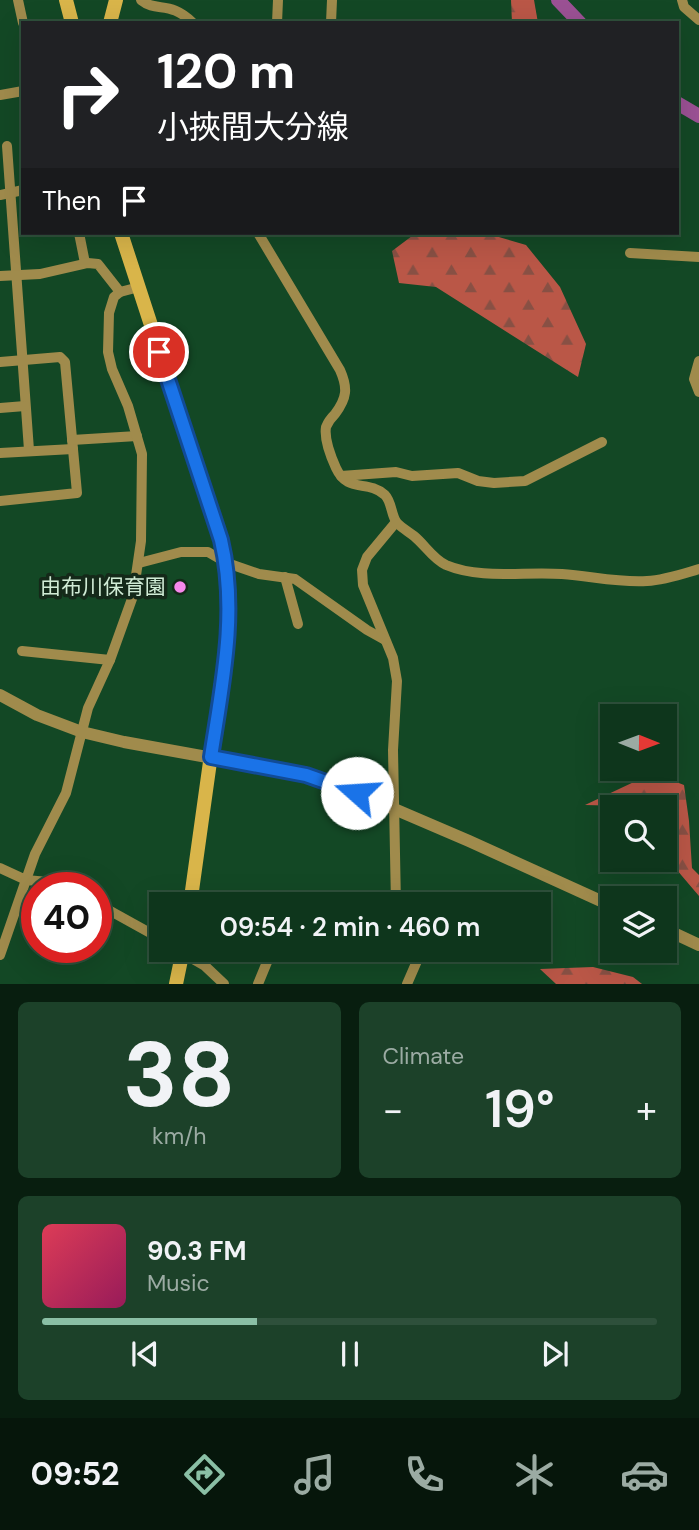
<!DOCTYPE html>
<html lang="en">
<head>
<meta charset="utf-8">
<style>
	:root { --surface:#0e361c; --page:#1c4129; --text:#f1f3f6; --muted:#9baba3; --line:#2e503b; --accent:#8abfa5 }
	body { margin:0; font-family:"DM Sans","Noto Sans JP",sans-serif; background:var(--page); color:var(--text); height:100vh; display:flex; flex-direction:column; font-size:26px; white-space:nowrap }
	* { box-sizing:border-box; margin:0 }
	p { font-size:23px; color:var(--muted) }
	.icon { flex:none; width:38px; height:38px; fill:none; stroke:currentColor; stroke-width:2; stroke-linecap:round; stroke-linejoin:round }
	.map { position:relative; height:984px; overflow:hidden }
	.panel { display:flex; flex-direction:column; gap:18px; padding:18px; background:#081e0f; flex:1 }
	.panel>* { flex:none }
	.top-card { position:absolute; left:21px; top:21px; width:658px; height:214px; border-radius:0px; box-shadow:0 7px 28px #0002,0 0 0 2px var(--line); background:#202124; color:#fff; overflow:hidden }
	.needle { width:46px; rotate:91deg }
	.buttons { position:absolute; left:600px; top:704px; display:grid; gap:14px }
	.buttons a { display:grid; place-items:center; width:77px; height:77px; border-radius:0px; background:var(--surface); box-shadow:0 7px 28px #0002,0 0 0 2px var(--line); font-size:35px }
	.speed { position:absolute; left:21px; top:872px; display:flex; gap:14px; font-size:35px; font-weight:700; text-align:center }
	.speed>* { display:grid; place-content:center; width:91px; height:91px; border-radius:50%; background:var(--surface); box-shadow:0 7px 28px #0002,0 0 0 2px var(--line); line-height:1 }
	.speed .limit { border:10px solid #d22; background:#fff; color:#111 }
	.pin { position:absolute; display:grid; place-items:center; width:60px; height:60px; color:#fff; margin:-30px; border:4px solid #fff; border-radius:50%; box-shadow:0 2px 7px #0007 }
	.me { position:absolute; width:77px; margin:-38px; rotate:289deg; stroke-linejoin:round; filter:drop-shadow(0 0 5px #0008) }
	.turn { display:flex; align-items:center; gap:24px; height:147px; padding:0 21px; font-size:32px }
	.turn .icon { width:91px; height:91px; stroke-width:2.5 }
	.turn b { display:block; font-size:49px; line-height:60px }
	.then { display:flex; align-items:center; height:66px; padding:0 21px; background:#0003; gap:14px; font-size:26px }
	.big { font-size:52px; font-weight:600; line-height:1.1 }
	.panel .widget { flex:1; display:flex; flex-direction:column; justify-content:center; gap:10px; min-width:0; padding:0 24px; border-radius:10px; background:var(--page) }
	.panel .dial { align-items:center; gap:0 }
	.dial b { font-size:91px; line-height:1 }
	.song { display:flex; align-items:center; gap:21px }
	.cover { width:84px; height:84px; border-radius:10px; background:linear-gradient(135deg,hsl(350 70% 55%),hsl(330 70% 35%)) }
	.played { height:7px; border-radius:4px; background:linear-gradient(90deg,var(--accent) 35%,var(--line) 35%) }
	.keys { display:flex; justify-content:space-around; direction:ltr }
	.heat { display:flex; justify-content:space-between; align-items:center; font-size:38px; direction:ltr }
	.panel .tiles { flex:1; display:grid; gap:18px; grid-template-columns:1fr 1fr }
	.widget:last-child { grid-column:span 2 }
	.trip { position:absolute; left:149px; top:892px; width:402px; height:70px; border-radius:0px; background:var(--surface); box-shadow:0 7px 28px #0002,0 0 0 2px var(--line); font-weight:600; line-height:70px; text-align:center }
	.tabs { display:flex; height:112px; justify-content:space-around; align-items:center; background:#06160b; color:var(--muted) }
	.tabs .icon { width:49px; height:49px }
	.tabs .selected { color:var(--accent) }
	.tabs b { font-size:32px; color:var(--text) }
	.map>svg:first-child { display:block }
	.forest { fill:url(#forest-firs) }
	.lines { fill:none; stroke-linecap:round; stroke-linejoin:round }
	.river { stroke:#9b5194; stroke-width:14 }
	.minor { stroke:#a08b4c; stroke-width:10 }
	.tertiary { stroke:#a08b4c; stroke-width:12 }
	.secondary { stroke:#d9b54a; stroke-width:14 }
	.route-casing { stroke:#114b97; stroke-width:18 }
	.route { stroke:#1a73e8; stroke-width:12 }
	.poi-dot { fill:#f788ec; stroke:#142919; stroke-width:2.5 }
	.labels { text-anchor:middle; stroke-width:7; stroke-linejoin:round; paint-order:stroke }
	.poi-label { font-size:21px; fill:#d0ebd5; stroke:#142919; text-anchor:end }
</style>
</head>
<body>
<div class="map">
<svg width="699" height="984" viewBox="0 0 699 984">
	<defs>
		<pattern id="forest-firs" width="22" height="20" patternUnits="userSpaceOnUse" patternTransform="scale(1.75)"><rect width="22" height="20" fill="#ba5747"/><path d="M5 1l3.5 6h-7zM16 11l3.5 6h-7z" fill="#885044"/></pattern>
	</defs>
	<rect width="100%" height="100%" fill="#134825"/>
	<!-- forest -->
	<g class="forest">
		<path d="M 511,0 L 534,0 L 538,23 L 512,23 Z"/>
		<path d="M 416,233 L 485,233 L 526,245 L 560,287 L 586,344 L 578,377 L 436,287 L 399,283 L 392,251 Z"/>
		<path d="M 653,773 L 684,785 L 689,821 L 692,868 L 699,875 L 699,896 L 676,869 L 665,830 L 665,807 L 585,805 Z"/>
		<path d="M 593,967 L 633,977 L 642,984 L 556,984 L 540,969 Z"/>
	</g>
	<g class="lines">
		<!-- river -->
		<g class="river">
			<path d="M 558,0 L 580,23"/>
			<path d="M 677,103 L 699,116"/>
		</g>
		<!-- minor -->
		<g class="minor">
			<path d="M 18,0 L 23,23"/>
			<path d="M 141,0 C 157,13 170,0 193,23"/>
			<path d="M 682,0 L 684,7 L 699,20"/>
			<path d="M 277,23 L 278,0"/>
			<path d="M 331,23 L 332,0"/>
			<path d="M 0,95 L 23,91"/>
			<path d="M 7,146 L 29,450"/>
			<path d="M 0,195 L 23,190"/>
			<path d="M 79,233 L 85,263"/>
			<path d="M 258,233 L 340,370 C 348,388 347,398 335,414 C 331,418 328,422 326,427 C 324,439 331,457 336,468 C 348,494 367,479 385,495 C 392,502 391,516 397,523 C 402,528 409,532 414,536 C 425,545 433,559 446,565 C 482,580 524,571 562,574 C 591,576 619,583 647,581 C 665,580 682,574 699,569"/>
			<path d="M 630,253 L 699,257"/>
			<path d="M 0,276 L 40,274 L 88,263 L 98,264 L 120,292"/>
			<path d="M 699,361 L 694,379 L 699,392"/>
			<path d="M 0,362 L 60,357 L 65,362 L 77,493 L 0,501"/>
			<path d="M 0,408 L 25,406"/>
			<path d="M 72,440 L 137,436"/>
			<path d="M 0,453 L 73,449"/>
			<path d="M 341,476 L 396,472 L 412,476 L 458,473 L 478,481 L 494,483 L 525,481 L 602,442"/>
			<path d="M 396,522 L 367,557 L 362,570 L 363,585 L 393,658 L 397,681 L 393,750 L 396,905"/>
			<path d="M 139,563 L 181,552 L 208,552 L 227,563 L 259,574 L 295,579 L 367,630 L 385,640"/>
			<path d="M 285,577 L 298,624"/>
			<path d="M 22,651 L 110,660"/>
			<path d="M 0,868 L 26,880 L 48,882 L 59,887"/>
			<path d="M 96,903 L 161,939"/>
			<path d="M 179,951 L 205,966 L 224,984"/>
			<path d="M 0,955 L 35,854 L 66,793 L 88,708 L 110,660 L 133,596 L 141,541 L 142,454 L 128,406 L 112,369 L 108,352 L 109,313 L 114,297 L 120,292 L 139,287"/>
			<path d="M 258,984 L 272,950"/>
			<path d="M 407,984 L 417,961 L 416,950"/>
		</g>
		<!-- tertiary -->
		<g class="tertiary">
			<path d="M 0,695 L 37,715 L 82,732 L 124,742 L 306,775 L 357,793 L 469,841 L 612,906"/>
			<path d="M 665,929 L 699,945"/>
		</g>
		<!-- secondary -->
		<g class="secondary">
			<path d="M 66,0 L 72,23"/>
			<path d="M 110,23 L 116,0"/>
			<path d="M 121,233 L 221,540 C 228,570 231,601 228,633 L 190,905"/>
			<path d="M 176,984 L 183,950"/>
		</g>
	</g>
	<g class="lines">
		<!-- route casing -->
		<g class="route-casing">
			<path id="route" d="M 159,352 L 221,540 C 238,612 222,685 211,757 L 306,775 L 357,793"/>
		</g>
		<!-- route -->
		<use href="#route" class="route"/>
	</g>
	<!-- markers -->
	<circle class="poi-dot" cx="180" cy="587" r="7"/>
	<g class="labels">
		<!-- poi labels -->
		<g class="poi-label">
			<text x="166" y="594">由布川保育園</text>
		</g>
	</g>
</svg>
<div class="buttons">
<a><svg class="needle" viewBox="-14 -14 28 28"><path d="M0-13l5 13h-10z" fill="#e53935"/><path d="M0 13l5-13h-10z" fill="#9baba3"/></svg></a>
<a><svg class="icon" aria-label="search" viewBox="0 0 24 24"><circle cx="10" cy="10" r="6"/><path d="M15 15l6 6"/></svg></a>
<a><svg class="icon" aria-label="layers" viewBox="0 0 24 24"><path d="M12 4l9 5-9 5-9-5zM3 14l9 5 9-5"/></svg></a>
</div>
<div class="speed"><div class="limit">40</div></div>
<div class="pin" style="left:159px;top:352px;background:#d93025"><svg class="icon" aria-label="arrive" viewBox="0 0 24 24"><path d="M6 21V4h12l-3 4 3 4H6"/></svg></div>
<svg class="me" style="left:357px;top:793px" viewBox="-20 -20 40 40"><circle r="19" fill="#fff"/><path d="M0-13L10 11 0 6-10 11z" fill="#1a73e8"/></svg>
<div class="trip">09:54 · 2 min · 460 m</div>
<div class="top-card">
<div class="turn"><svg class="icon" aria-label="right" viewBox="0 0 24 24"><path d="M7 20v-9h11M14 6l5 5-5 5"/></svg><div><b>120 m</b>小挾間大分線</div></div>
<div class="then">Then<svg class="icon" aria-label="arrive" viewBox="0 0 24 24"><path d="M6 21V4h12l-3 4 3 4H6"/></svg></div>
</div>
</div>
<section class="panel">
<div class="tiles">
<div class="widget dial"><b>38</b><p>km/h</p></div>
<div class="widget"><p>Climate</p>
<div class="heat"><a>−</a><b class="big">19°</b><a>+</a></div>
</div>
<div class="widget">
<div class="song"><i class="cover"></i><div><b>90.3 FM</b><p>Music</p></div></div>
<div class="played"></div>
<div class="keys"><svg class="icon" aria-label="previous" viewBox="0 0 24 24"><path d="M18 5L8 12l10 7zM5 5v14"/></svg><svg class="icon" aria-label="pause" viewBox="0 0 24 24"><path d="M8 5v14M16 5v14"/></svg><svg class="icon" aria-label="next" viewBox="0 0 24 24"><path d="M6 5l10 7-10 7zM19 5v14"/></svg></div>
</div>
</div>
</section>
<nav class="tabs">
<b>09:52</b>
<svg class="icon selected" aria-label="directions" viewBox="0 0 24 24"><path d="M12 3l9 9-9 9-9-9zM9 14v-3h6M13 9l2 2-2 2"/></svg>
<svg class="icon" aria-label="music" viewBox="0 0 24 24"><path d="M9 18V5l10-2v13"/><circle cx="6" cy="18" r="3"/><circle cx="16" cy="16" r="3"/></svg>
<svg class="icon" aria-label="phone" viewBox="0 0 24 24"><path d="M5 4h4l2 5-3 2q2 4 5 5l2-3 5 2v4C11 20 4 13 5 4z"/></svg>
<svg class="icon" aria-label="climate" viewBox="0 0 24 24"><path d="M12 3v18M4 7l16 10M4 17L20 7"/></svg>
<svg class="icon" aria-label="car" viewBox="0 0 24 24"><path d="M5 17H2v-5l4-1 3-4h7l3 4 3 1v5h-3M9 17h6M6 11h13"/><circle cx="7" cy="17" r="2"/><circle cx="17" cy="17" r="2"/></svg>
</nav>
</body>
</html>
